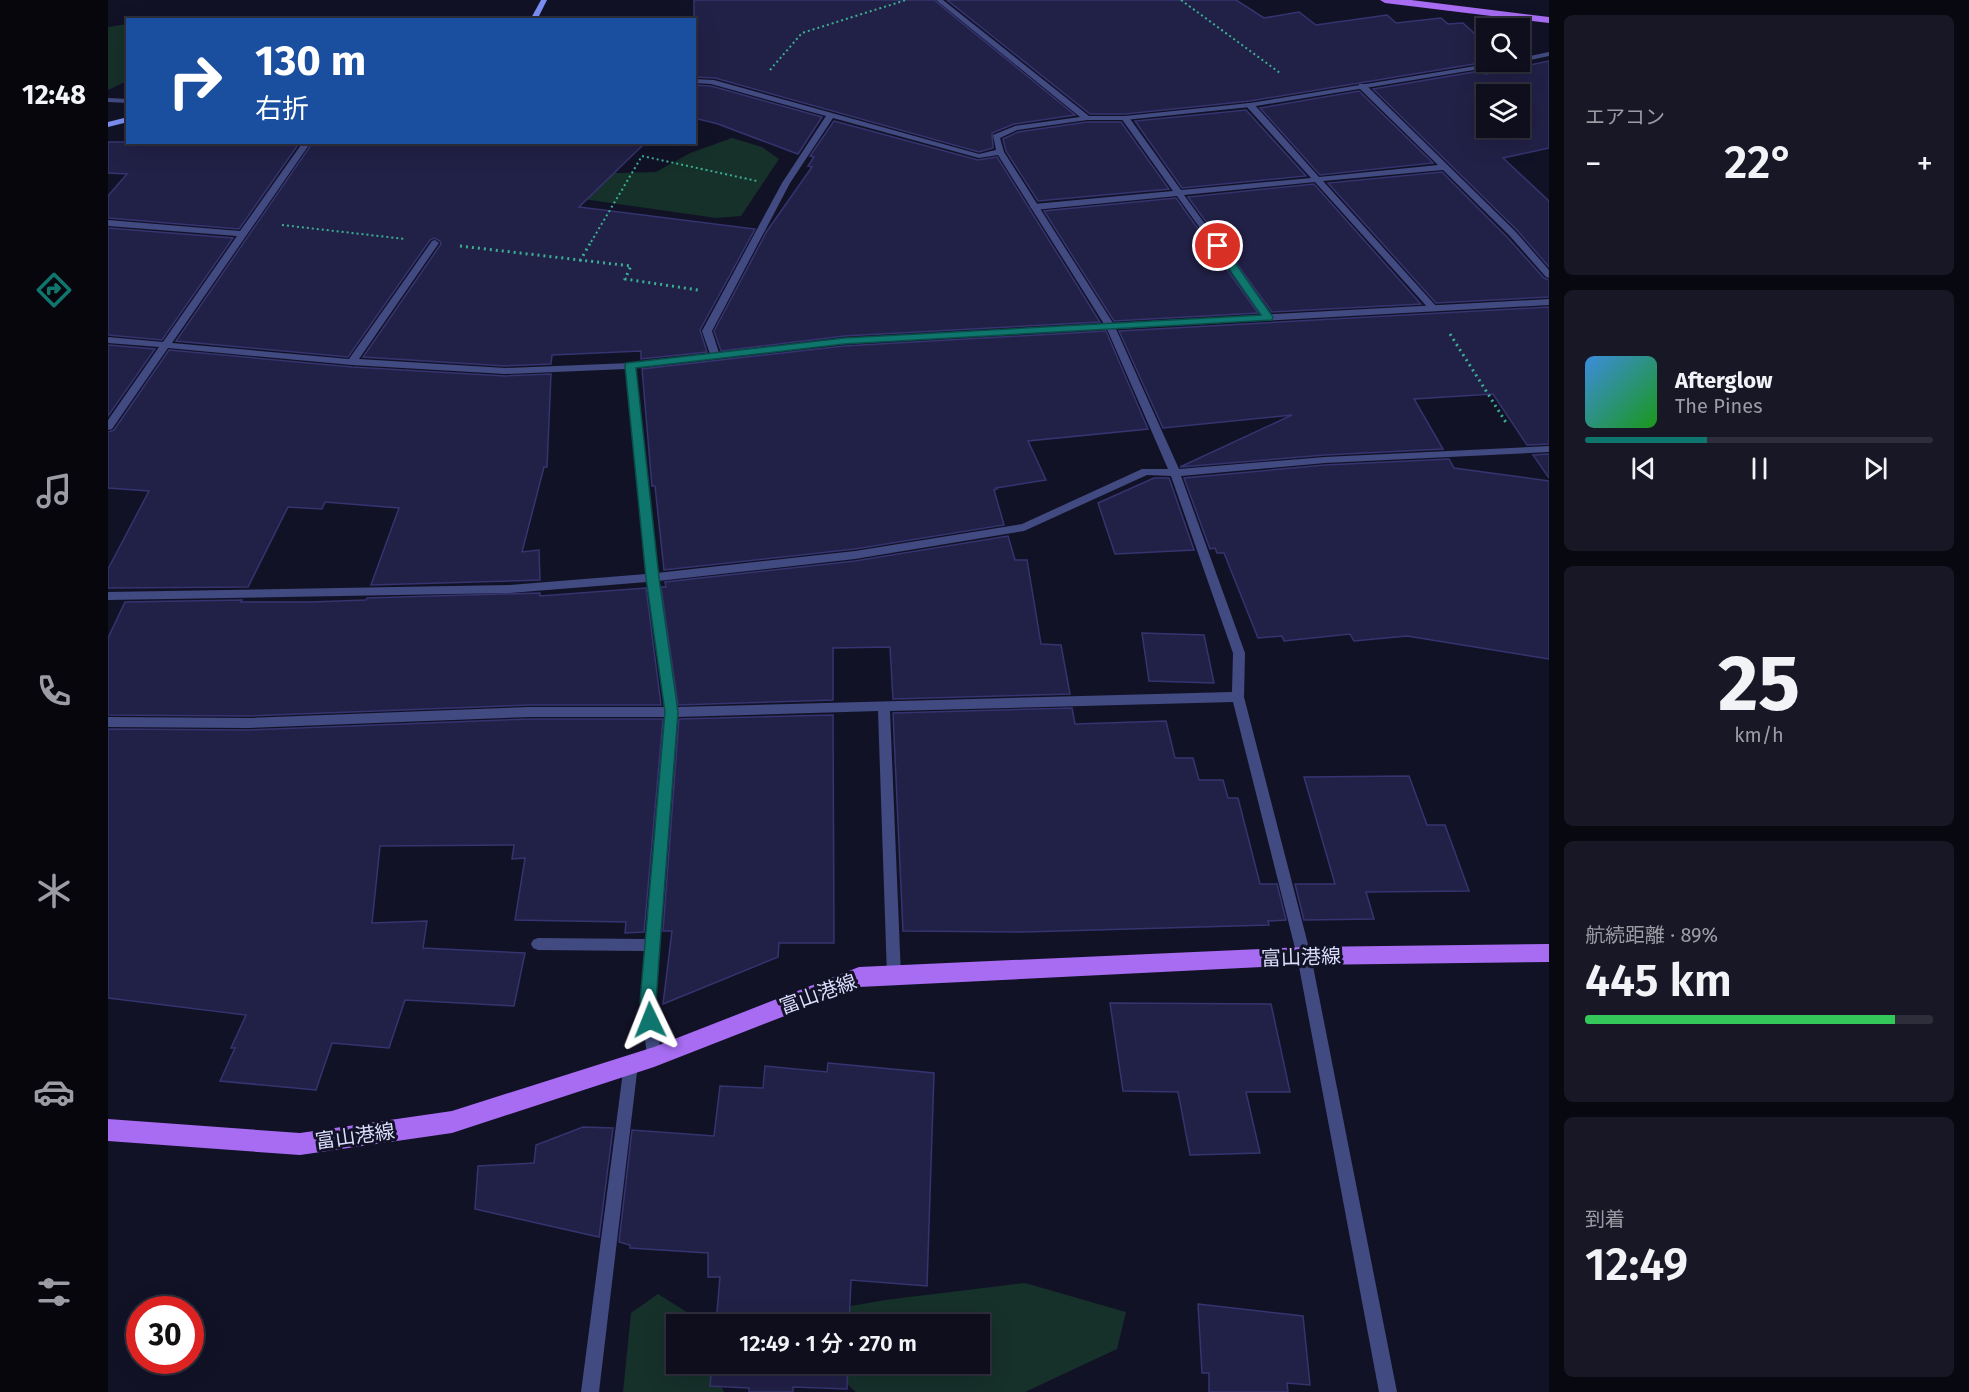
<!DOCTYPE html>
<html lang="ja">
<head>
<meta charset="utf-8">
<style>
	:root { --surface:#0e0e1d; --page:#171726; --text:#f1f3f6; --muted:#9b9ca4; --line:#2e2e3b; --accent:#0f766e }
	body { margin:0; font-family:"Fira Sans","Noto Sans JP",sans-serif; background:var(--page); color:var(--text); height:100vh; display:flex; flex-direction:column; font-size:22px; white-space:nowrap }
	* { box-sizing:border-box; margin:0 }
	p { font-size:20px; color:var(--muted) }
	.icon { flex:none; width:33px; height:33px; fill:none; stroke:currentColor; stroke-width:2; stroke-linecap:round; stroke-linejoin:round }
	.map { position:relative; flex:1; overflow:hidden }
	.panel { display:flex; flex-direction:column; gap:15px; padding:15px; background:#080810; width:420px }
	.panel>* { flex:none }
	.guide { position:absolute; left:18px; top:18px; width:570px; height:126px; border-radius:0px; box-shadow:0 6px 24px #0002,0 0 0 2px var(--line); background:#1a4fa0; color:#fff; overflow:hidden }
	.fabs { position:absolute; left:1368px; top:18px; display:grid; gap:12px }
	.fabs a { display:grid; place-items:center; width:54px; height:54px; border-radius:0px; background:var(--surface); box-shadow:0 6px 24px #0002,0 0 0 2px var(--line); font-size:30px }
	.speed { position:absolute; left:18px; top:1296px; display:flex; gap:12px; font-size:30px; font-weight:700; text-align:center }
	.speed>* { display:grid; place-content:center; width:78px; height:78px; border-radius:50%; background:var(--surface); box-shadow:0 6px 24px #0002,0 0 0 2px var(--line); line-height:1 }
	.speed .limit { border:9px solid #d22; background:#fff; color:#111 }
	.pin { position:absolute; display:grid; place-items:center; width:51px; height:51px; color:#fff; margin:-26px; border:3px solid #fff; border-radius:50%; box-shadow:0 2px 6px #0007 }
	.me { position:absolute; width:66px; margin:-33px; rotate:358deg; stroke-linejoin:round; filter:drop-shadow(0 0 4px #0008) }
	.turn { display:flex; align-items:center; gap:21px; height:126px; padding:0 30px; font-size:27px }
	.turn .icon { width:78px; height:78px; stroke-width:2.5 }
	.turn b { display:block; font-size:42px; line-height:51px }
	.big { font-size:45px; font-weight:600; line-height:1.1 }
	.panel .widget { flex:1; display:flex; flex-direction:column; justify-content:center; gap:9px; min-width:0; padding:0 21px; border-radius:9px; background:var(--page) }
	.panel .dial { align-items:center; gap:0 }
	.dial b { font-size:78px; line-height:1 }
	.song { display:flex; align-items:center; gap:18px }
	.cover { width:72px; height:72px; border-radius:9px; background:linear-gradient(135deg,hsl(210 70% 55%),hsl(120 70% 35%)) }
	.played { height:6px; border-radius:3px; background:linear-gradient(90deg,var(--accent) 35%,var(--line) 35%) }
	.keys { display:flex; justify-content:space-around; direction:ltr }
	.heat { display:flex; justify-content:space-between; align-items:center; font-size:33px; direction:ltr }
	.charge { height:9px; border-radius:4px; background:linear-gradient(90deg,#34c759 89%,var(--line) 0) }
	.trip { position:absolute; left:558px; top:1314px; width:324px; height:60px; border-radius:0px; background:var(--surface); box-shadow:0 6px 24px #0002,0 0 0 2px var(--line); font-weight:600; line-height:60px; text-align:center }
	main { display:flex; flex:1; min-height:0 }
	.menu { display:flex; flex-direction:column; width:108px; justify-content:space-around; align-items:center; background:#06060c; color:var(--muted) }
	.menu .icon { width:42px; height:42px }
	.menu .selected { color:var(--accent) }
	.menu b { font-size:27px; color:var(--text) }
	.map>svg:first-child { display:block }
	.green { fill:#16302a }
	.building { fill:#212046; stroke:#353470; stroke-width:1.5; fill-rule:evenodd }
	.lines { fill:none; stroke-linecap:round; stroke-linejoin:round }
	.path-far1 { stroke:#3baf93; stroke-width:2; stroke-dasharray:2 3; stroke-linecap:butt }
	.path { stroke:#3baf93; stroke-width:3; stroke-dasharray:2 4; stroke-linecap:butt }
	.lane { fill:#424b81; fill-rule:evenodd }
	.street { fill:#424b81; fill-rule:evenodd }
	.secondary { fill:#7b8ef3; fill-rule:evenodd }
	.primary { fill:#a76cf2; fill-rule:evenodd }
	.route { fill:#0f766e; stroke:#0a4d48; stroke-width:1.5 }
	.labels { text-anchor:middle; stroke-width:6; stroke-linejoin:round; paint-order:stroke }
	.near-street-label { font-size:20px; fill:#dbddfc; stroke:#121227 }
</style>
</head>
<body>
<main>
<nav class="menu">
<b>12:48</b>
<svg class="icon selected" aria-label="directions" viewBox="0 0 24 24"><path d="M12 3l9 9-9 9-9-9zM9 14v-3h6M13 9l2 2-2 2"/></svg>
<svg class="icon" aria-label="music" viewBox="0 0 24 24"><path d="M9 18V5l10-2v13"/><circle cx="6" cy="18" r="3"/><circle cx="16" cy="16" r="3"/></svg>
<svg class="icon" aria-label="phone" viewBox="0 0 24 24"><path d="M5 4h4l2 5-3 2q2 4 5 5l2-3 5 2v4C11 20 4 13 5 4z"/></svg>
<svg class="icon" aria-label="climate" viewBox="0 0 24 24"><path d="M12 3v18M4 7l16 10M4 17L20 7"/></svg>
<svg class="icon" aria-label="car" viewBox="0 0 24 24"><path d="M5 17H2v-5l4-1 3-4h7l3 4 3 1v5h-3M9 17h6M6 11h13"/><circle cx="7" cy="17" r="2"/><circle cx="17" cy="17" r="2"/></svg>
<svg class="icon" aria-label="filters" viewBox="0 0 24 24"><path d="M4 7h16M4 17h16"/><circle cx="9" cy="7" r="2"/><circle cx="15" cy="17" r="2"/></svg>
</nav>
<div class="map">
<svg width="1441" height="1392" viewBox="0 0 1441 1392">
	<rect width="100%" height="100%" fill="#121227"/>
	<!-- green -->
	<g class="green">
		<path d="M 19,24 L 19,81 L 0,90 L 0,27 Z"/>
		<path d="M 624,138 L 654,147 L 671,159 L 633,216 L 608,218 L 468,198 L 483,160 L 509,173 L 548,172 L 582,153 Z"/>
		<path d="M 917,1283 L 1018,1312 L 1009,1349 L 917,1392 L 748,1392 L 716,1364 L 872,1364 L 872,1324 L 708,1324 L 709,1312 L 777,1300 Z"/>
		<path d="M 550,1294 L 585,1316 L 589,1324 L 568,1324 L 568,1364 L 604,1364 L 616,1392 L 515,1392 L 523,1313 Z"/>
	</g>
	<!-- building -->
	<g class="building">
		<path d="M 586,0 L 826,0 L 967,115 L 906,124 L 884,133 L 885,148 L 871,152 L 607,78 L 586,77 Z"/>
		<path d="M 839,0 L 1128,0 L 1156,18 L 1191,12 L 1208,25 L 1279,15 L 1288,23 L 1333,18 L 1340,24 L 1355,23 L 1378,44 L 1378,62 L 1142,101 L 1017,114 L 982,114 Z"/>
		<path d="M 1441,61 L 1441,148 L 1395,158 L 1441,201 L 1441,267 L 1409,230 L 1265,89 L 1378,70 L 1378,74 ZM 1378,94 L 1412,94 L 1412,128 L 1378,128 Z"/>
		<path d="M 586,85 L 603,86 L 714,117 L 690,154 L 687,153 L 610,124 L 586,118 Z"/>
		<path d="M 1251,91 L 1325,163 L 1212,175 L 1152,108 Z"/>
		<path d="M 1138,110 L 1198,176 L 1074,188 L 1027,121 Z"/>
		<path d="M 726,121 L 870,160 L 889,157 L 992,322 L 736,336 L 613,351 L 606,331 L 659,231 L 704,167 L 700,166 L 706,157 L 702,156 Z"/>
		<path d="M 979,122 L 1013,122 L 1061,189 L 930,201 L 898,151 L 895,139 L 910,132 Z"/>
		<path d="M 0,142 L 192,142 L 131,229 L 0,218 L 0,196 L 19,174 L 0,173 Z"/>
		<path d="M 205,142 L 538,142 L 471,207 L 647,229 L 592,330 L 599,352 L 533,359 L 533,351 L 444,355 L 443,364 L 397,366 L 255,357 L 333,244 L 332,241 L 326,238 L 322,240 L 240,357 L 68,341 Z"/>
		<path d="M 1334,172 L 1399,237 L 1436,278 L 1441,280 L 1441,297 L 1328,303 L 1220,183 Z"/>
		<path d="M 1206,184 L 1313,304 L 1164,312 L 1080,197 Z"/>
		<path d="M 1068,198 L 1150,313 L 1006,321 L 936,211 Z"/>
		<path d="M 0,228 L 125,238 L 54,340 L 0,335 Z"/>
		<path d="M 1441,307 L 1441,444 L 1419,445 L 1385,394 L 1306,399 L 1335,449 L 1217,455 L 1072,467 L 1184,415 L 1055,428 L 1011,331 Z"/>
		<path d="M 998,331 L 1040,429 L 920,441 L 938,480 L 888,488 L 889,489 L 886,490 L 896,525 L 747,549 L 556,570 L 547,486 L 544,486 L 534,369 L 736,346 Z"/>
		<path d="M 0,345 L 47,349 L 0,416 Z"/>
		<path d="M 61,350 L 244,367 L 397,376 L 443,374 L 439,467 L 436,467 L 414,552 L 431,550 L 432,580 L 263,585 L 291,508 L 217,502 L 214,509 L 180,507 L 140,587 L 0,588 L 0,569 L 41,491 L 0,488 L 0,432 L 6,430 Z"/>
		<path d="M 1441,454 L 1441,478 L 1425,455 Z"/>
		<path d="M 1341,459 L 1346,468 L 1441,481 L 1441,659 L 1299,636 L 1246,641 L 1242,634 L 1176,641 L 1174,636 L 1150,638 L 1116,553 L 1109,553 L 1107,548 L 1102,549 L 1076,478 L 1217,465 Z"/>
		<path d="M 1046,478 L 1061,478 L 1086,550 L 1007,554 L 990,503 Z"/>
		<path d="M 900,536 L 907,560 L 919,560 L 933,644 L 953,645 L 962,694 L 785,699 L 782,647 L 725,648 L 725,700 L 570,705 L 553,587 L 558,587 L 557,582 L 747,561 Z"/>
		<path d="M 538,588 L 553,705 L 422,705 L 141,716 L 0,715 L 0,638 L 17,602 L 134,600 L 133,602 L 203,602 L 258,600 L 259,598 L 432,593 L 432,596 Z"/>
		<path d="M 1034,633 L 1096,635 L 1106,683 L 1041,681 Z"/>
		<path d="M 964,708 L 967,724 L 1058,721 L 1067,758 L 1085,758 L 1091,780 L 1115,780 L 1120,798 L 1130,798 L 1152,884 L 1169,884 L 1178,920 L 1160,921 L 1161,925 L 916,932 L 795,931 L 785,713 Z"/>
		<path d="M 725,715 L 726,943 L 671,943 L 670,957 L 555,1004 L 564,931 L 555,931 L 571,719 Z"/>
		<path d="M 422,719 L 555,719 L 536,932 L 517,933 L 518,922 L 407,920 L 417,858 L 404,859 L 406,845 L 272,846 L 264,923 L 319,921 L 315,948 L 417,953 L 406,1006 L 297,1000 L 281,1048 L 224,1043 L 208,1090 L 112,1081 L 127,1048 L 123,1048 L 138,1015 L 0,998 L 0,729 L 141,730 Z"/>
		<path d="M 1301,776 L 1319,825 L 1337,825 L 1361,891 L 1258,892 L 1266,919 L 1196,920 L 1187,884 L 1227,884 L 1196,777 Z"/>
		<path d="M 1002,1003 L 1163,1004 L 1182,1092 L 1138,1092 L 1152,1153 L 1082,1155 L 1070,1092 L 1015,1091 Z"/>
		<path d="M 720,1063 L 826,1073 L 819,1286 L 743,1280 L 741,1324 L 608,1324 L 612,1277 L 600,1277 L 600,1253 L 522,1248 L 522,1245 L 511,1242 L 524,1130 L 606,1136 L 612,1086 L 655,1088 L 657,1066 L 719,1072 Z"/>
		<path d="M 475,1127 L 505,1128 L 491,1237 L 367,1209 L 370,1166 L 426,1163 L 428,1145 Z"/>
		<path d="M 1090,1304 L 1195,1316 L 1202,1385 L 1179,1383 L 1180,1392 L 1101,1392 L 1101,1373 L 1094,1373 Z"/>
		<path d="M 604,1364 L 740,1364 L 739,1389 L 685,1387 L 685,1392 L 641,1392 L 641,1388 L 602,1386 Z"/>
	</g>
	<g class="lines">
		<!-- path-far1 -->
		<g class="path-far1">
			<path d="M 1073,0 L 1172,73"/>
			<path d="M 662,70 L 694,33 L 798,0"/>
			<path d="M 174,225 L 297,239"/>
			<path d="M 483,242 L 534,156 L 649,181"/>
		</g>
		<!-- path -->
		<g class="path">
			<path d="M 352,246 L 523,266 L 517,279 L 590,290"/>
			<path d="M 472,261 L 484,240"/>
			<path d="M 1342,334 L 1399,424"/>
		</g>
		<!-- lane -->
		<path class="lane" d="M 1251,84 L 1257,84 L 1407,231 L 1441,270 L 1441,278 L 1438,277 L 1401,235 L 1335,170 L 1215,181 L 1328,306 L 1328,310 L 1322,310 L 1207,182 L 1076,195 L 1165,317 L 1160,320 L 1157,319 L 1069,196 L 926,210 L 922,207 L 926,204 L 1065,191 L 1013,118 L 1017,116 L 1020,116 L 1073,190 L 1203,178 L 1139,107 L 1139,103 L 1145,103 L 1211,177 L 1330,165 L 1251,88 Z"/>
		<!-- street -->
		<g class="street">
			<path d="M 828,0 L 835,0 L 981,116 L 1017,116 L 1142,103 L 1392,62 L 1406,62 L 1402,64 L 1142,107 L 1017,120 L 979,120 L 909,130 L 892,138 L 896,152 L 1005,323 L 1441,299 L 1441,305 L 1008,329 L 1071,469 L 1217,457 L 1441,446 L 1441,452 L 1217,463 L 1073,476 L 1137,653 L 1136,697 L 1203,956 L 1289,1392 L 1271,1392 L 1189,956 L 1125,702 L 782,711 L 793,976 L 791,981 L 786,982 L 781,981 L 779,976 L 770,711 L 569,717 L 547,1002 L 553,1057 L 551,1062 L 546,1064 L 541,1062 L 539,1057 L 533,1002 L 537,951 L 430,950 L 425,948 L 423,944 L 425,940 L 430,938 L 538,939 L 557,717 L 422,717 L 141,728 L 0,727 L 0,717 L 141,718 L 422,707 L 556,707 L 539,582 L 402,593 L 0,600 L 0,592 L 402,585 L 538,574 L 518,369 L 397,374 L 244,365 L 60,348 L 4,429 L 0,430 L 0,420 L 51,347 L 0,343 L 0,337 L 55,342 L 129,236 L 0,226 L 0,220 L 132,231 L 195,142 L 203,142 L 64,343 L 241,359 L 324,241 L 327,240 L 331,243 L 251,359 L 397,368 L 522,363 L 602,354 L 594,331 L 674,183 L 718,116 L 603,84 L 586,83 L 586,79 L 606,80 L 871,154 L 888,150 L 885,135 L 907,126 L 972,117 ZM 725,118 L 871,158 L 890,155 L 996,324 L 736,338 L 611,353 L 604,331 L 682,183 ZM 999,329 L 1060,469 L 1034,469 L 914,524 L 747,551 L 549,573 L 527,368 L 736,344 ZM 1039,475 L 1063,476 L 1125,653 L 1124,692 L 568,707 L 550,581 L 747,559 L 916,531 Z"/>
			<path d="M 1441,52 L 1441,56 L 1412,62 L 1409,62 L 1412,62 L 1412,58 Z"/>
			<path d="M 0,98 L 20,99 L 20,103 L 0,102 Z"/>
			<path d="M 523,1057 L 528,1059 L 530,1064 L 491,1392 L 473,1392 L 516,1064 L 518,1059 Z"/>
		</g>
		<!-- secondary -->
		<g class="secondary">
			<path d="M 433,0 L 439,0 L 429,20 L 422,20 Z"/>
			<path d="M 20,117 L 20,122 L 0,127 L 0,122 Z"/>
		</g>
		<!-- primary -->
		<g class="primary">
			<path d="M 1272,0 L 1303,0 L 1441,17 L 1441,23 L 1277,3 Z"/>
			<path d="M 1441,944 L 1441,962 L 1196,965 L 751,987 L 546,1067 L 344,1133 L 192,1155 L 0,1141 L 0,1119 L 192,1133 L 344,1111 L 546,1047 L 751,967 L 1196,947 Z"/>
		</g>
	</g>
	<!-- route -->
	<path class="route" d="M 1107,244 L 1114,244 L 1165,317 L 1164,320 L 736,344 L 528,368 L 551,578 L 570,712 L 552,945 L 548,1002 L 550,1020 L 548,1026 L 542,1028 L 536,1026 L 532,1002 L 557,712 L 538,578 L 517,366 L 518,363 L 736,338 L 1153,315 L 1105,246 Z"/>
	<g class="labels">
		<!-- near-street labels -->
		<g class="near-street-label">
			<text transform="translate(1193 957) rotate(-2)" y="7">富山港線</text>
			<text transform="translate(710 994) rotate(-20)" y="7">富山港線</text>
			<text transform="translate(247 1136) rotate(-8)" y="7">富山港線</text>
		</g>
	</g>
</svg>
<div class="fabs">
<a><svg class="icon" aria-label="search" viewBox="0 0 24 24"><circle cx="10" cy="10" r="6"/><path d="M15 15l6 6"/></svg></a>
<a><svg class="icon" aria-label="layers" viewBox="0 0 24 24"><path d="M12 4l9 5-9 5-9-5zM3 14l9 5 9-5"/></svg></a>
</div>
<div class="speed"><div class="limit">30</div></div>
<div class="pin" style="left:1110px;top:246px;background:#d93025"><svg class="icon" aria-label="arrive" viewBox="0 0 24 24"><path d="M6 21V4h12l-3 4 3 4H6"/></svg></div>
<svg class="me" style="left:542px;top:1020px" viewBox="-20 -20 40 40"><path d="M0-17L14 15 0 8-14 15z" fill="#0f766e" stroke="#fff" stroke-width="4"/></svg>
<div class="trip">12:49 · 1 分 · 270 m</div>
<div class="guide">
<div class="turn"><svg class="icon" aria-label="right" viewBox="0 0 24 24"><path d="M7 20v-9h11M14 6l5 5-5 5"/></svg><div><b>130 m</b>右折</div></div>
</div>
</div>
<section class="panel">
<div class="widget"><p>エアコン</p>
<div class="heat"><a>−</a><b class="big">22°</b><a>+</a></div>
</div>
<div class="widget">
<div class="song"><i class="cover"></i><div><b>Afterglow</b><p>The Pines</p></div></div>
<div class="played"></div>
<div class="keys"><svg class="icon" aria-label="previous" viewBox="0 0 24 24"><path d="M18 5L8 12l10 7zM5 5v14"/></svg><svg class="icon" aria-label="pause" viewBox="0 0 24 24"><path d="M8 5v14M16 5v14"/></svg><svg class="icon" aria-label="next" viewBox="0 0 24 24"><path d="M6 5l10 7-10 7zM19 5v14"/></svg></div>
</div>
<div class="widget dial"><b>25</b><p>km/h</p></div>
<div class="widget"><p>航続距離 · 89%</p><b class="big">445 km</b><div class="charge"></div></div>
<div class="widget"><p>到着</p><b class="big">12:49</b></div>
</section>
</main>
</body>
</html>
